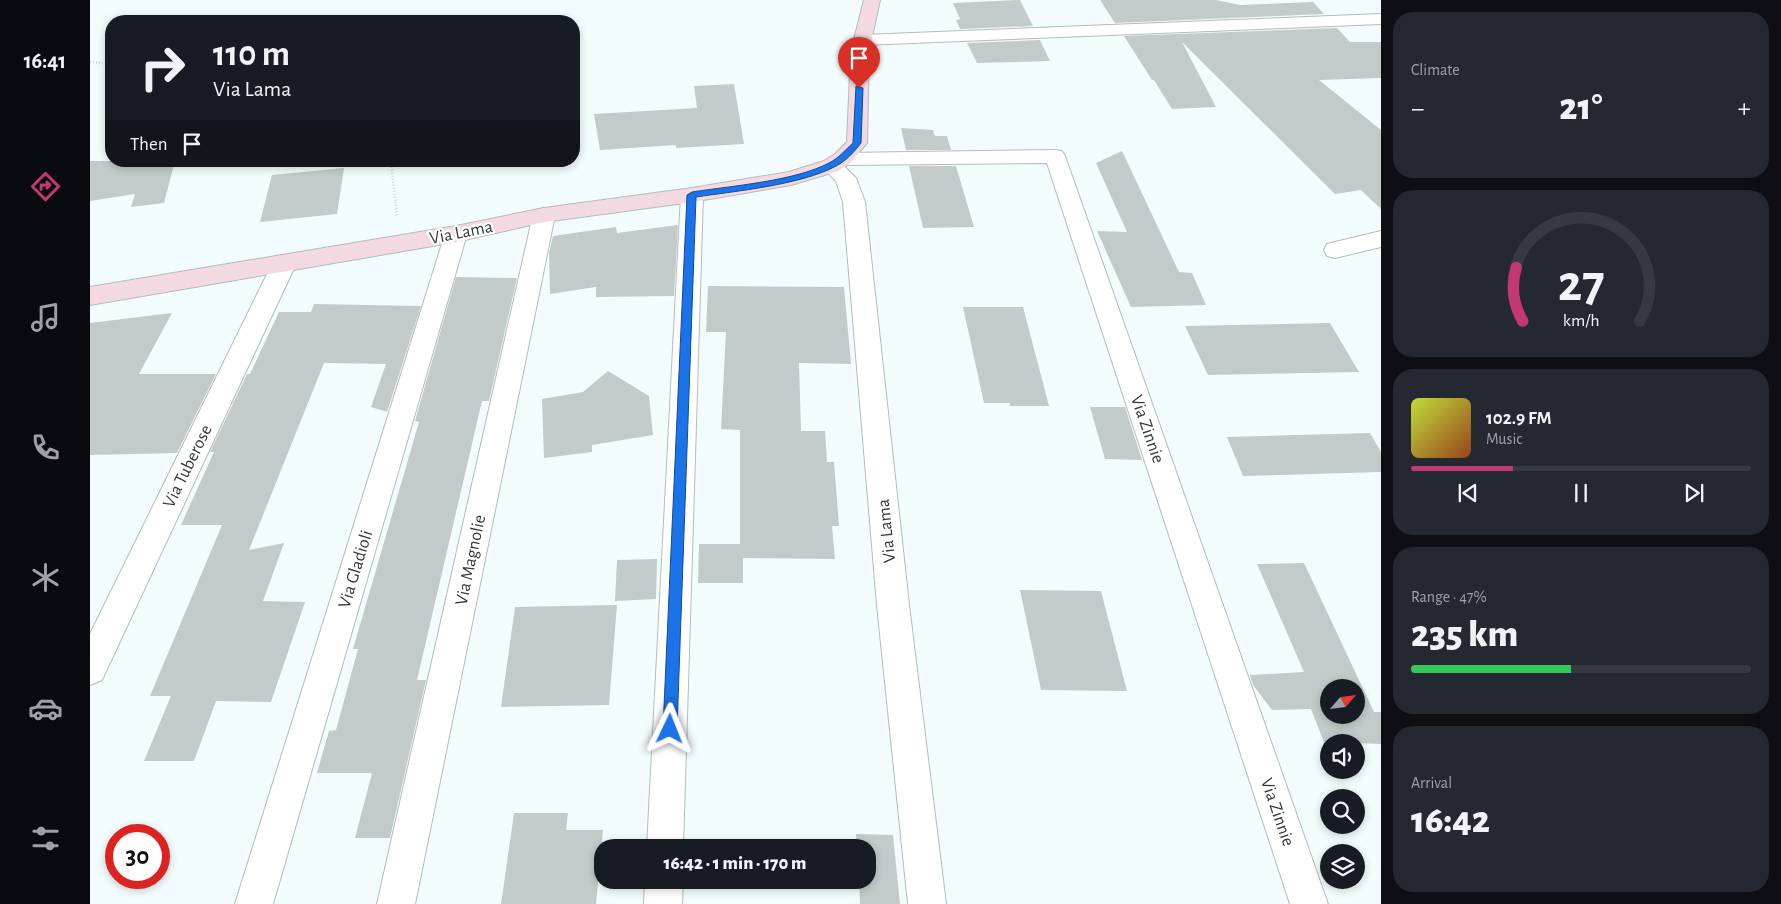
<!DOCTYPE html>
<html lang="en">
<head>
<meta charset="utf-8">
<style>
	:root { --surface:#171b24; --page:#242831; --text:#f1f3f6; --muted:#9ea1a6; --line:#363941; --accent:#c23872 }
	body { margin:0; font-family:"Alegreya Sans",sans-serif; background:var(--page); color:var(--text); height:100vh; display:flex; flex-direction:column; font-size:19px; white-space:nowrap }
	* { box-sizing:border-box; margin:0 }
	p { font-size:16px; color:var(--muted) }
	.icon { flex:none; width:28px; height:28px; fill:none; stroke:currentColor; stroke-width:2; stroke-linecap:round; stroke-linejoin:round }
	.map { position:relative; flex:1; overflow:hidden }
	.panel { display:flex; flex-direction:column; gap:12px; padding:12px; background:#0d0f14; width:400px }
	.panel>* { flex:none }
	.banner { position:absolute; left:15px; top:15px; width:475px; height:152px; border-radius:20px; box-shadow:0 2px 8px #0003; background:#171b24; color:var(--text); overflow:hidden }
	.needle { width:32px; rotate:62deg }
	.buttons { position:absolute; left:1230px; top:679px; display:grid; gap:10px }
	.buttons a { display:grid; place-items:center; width:45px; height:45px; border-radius:50%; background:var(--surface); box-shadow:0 2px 8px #0003; font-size:25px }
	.speed { position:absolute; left:15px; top:824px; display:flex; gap:10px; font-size:25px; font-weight:700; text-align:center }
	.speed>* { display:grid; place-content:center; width:65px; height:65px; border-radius:50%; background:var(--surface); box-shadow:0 2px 8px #0003; line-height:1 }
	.speed .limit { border:8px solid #d22; background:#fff; color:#111 }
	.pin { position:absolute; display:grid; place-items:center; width:42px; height:42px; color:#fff; margin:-51px -21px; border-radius:50% 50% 50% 0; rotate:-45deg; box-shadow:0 0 5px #0007 }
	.pin .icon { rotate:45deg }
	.me { position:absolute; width:55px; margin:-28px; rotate:2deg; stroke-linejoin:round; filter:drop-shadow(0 0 4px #0008) }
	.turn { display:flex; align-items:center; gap:18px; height:105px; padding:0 25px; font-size:22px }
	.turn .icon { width:65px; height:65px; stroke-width:2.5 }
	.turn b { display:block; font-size:35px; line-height:42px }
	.then { display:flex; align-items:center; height:48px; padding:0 25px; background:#0003; gap:10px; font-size:19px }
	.big { font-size:38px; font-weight:800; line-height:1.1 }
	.panel .tile { flex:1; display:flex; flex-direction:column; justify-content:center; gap:8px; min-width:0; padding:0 18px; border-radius:20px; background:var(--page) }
	.panel .dial { align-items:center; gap:0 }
	.dial svg { height:130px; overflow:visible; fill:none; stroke:var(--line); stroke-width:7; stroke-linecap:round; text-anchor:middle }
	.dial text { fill:var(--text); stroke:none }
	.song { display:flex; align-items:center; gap:15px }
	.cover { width:60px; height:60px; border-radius:8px; background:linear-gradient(135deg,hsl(70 70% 55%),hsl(20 70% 35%)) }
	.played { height:5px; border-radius:2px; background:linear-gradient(90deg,var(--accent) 30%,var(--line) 30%) }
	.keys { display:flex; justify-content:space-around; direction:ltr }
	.heat { display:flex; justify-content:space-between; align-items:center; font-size:28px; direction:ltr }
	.charge { height:8px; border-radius:4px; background:linear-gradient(90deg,#34c759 47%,var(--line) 0) }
	.trip { position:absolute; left:504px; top:839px; width:282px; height:50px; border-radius:20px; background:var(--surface); box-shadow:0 2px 8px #0003; font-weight:800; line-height:50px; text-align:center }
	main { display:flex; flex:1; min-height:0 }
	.menu { display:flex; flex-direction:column; width:90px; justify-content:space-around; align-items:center; background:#090b0e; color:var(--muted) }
	.menu .icon { width:35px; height:35px }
	.menu .active { color:var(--accent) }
	.menu b { font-size:22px; color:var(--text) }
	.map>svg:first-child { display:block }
	.building { fill:#c2cbca; fill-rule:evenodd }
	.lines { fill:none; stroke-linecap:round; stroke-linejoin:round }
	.street-casing { stroke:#b3bcbc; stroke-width:2 }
	.secondary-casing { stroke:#b3bcbc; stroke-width:2 }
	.path { stroke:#adb3b3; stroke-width:2.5; stroke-dasharray:0.5 2.5; stroke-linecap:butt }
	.street { fill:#fff; fill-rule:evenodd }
	.secondary { fill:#f3d9e2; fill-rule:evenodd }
	.route { fill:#1a73e8; stroke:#114b97 }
	.labels { text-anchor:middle; stroke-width:4.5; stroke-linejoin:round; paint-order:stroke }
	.street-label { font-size:18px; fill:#343737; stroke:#fff }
</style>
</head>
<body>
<main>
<nav class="menu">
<b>16:41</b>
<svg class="icon active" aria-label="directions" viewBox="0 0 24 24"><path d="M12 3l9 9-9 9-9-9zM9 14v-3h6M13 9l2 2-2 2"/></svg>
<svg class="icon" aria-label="music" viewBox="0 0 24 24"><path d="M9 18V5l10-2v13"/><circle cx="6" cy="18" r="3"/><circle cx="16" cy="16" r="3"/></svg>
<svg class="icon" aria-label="phone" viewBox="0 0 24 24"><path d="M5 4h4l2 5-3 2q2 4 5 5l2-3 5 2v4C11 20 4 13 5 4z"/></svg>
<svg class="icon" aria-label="climate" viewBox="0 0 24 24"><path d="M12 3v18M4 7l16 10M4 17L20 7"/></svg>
<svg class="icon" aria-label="car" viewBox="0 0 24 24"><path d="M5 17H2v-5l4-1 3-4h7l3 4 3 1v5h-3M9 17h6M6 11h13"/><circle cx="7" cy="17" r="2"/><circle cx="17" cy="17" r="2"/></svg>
<svg class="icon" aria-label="filters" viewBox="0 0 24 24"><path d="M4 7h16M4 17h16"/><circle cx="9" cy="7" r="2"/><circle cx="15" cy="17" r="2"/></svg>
</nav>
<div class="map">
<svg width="1291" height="904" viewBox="0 0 1291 904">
	<rect width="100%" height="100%" fill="#f3fcfc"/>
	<!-- building -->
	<g class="building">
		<path d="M 930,0 L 943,26 L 870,29 L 866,20 L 870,19 L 863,3 Z"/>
		<path d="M 1010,0 L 1126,0 L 1150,5 L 1223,2 L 1234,14 L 1025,23 Z"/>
		<path d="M 1247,28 L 1260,42 L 1291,42 L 1291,78 L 1229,80 L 1291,130 L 1291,209 L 1271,190 L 1245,194 L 1092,42 L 1126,107 L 1082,109 L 1064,80 L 1062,80 L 1034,36 Z"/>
		<path d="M 950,40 L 960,61 L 887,63 L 877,43 Z"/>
		<path d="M 644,84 L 654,144 L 586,148 L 586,145 L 510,150 L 504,114 L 607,108 L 604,86 Z"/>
		<path d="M 811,128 L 843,130 L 845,136 L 857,136 L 861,150 L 816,150 Z"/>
		<path d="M 1032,151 L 1089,272 L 1102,273 L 1116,305 L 1041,307 L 1007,231 L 1037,232 L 1006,163 Z"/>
		<path d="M 0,161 L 85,161 L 74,203 L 41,207 L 45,194 L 0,201 Z"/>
		<path d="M 819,166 L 866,166 L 884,227 L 833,228 Z"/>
		<path d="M 254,168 L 247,214 L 170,222 L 182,175 Z"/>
		<path d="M 588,225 L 584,296 L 506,297 L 506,287 L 460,294 L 459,253 L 463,236 L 526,227 L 527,233 Z"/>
		<path d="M 366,277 L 427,278 L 399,401 L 392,401 L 327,680 L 336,680 L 300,838 L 265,838 L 282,773 L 227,773 L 239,731 L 246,730 L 268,649 L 263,649 L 329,422 L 325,421 Z"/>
		<path d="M 618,286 L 754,287 L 761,364 L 709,363 L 711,431 L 735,431 L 737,462 L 744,462 L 749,526 L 742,526 L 745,559 L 653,558 L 653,583 L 608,583 L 609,544 L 650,544 L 650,430 L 631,429 L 636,332 L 616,332 Z"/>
		<path d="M 224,304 L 331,306 L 297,412 L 281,407 L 296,364 L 234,363 L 159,550 L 194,543 L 173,601 L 215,602 L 181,702 L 126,701 L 104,761 L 54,761 L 81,696 L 60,696 L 132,525 L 91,525 L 124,452 L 120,452 L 157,374 L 160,374 L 189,312 L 221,312 Z"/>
		<path d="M 873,307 L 933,307 L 959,406 L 920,406 L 920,403 L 894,403 Z"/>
		<path d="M 82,313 L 49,374 L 126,374 L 87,453 L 0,455 L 0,323 Z"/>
		<path d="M 1240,323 L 1269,372 L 1118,375 L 1095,326 Z"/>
		<path d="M 518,371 L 559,396 L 563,435 L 502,445 L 502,452 L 454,458 L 452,399 L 493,392 Z"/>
		<path d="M 1000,407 L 1035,407 L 1052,460 L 1015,459 Z"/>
		<path d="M 1280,433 L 1291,452 L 1291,472 L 1153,476 L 1137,437 Z"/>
		<path d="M 567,559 L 566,599 L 525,601 L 527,560 Z"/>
		<path d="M 1214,563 L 1284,712 L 1291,712 L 1291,744 L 1239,742 L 1239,745 L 1235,745 L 1221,709 L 1182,710 L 1163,685 L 1160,675 L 1214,672 L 1167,564 ZM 1239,688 L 1266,688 L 1266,715 L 1239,715 Z"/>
		<path d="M 930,590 L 1011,591 L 1037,691 L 951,690 Z"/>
		<path d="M 527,605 L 519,705 L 411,707 L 425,607 Z"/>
		<path d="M 424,813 L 478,813 L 476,830 L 513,830 L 506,904 L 411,904 Z"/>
		<path d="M 766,834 L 803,835 L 810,904 L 770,904 L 769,880 L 778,880 L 778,848 L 767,848 Z"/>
	</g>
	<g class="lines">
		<!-- street casing -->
		<g class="street-casing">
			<g id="street">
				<path d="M 1291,14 L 1291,24 L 773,45 L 767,44 L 764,40 L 767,36 L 773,35 Z"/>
				<path d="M 965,150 L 972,151 L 975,156 L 1238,904 L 1200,904 L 957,163 L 753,165 L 766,178 L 775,202 L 819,605 L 856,904 L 818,904 L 787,605 L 753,202 L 746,181 L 731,166 L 734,161 L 742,160 L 745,154 L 752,153 Z"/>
				<path d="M 602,188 L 610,190 L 613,195 L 593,848 L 557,848 L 591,195 L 594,190 Z"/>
				<path d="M 454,208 L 462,210 L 465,215 L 325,904 L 287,904 L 443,215 L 446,210 Z"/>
				<path d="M 366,226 L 374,229 L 377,234 L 183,904 L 145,904 L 355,234 L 358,229 Z"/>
				<path d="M 1291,231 L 1291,247 L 1245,258 L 1237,256 L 1234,250 L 1237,244 Z"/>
				<path d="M 194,256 L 202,258 L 206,264 L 12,680 L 0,685 L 0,634 L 182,264 L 186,258 Z"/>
				<path d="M 555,880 L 593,880 L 592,904 L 554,904 Z"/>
			</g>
		</g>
		<!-- secondary casing -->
		<g class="secondary-casing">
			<path id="secondary" d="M 774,0 L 790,0 L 779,51 L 777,143 L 759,164 L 748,171 L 701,185 L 602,202 L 454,222 L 366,242 L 0,305 L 0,287 L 366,226 L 454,208 L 602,188 L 699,172 L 734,161 L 745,154 L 757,142 L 761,51 Z"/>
		</g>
		<!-- path -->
		<g class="path">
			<path d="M 0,62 L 21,64"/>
			<path d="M 301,161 L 307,216"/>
		</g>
		<!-- street -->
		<use href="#street" class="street"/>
		<!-- secondary -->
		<use href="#secondary" class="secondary"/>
	</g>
	<!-- route -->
	<path class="route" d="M 766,86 L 773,88 L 771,143 C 764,152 756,161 746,166 C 711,185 646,191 606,197 L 587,729 L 585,734 L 580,736 L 575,734 L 573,729 L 597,195 L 602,192 C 641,186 705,181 739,163 C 749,158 755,150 763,143 Z"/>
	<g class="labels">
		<!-- street labels -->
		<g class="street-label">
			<text transform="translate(371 232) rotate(-11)" y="6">Via Lama</text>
			<text transform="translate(1058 429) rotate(71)" y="6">Via Zinnie</text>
			<text transform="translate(97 466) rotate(-64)" y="6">Via Tuberose</text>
			<text transform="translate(796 531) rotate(-96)" y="6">Via Lama</text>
			<text transform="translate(380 560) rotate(-78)" y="6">Via Magnolie</text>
			<text transform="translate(265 569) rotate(-73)" y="6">Via Gladioli</text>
			<text transform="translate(1188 812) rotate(71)" y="6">Via Zinnie</text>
		</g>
	</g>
</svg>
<div class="buttons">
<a><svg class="needle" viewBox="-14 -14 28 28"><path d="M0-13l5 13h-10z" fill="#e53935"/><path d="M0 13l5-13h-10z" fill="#9ea1a6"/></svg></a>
<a><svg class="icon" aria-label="sound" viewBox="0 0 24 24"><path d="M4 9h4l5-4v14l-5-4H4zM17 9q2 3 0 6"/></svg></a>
<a><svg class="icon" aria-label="search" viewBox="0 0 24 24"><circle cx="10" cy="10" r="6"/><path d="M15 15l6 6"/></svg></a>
<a><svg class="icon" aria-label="layers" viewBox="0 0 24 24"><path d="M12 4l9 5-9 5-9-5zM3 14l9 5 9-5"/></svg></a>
</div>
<div class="speed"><div class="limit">30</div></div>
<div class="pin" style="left:769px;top:88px;background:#d93025"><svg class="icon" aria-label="arrive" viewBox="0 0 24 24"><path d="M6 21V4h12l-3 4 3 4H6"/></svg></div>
<svg class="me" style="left:580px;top:729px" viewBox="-20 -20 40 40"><path d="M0-17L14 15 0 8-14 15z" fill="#1a73e8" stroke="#fff" stroke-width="4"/></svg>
<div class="trip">16:42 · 1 min · 170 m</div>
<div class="banner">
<div class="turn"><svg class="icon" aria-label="right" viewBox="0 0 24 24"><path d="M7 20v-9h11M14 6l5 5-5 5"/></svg><div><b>110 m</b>Via Lama</div></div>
<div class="then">Then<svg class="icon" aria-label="arrive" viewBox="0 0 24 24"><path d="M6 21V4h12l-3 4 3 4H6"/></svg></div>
</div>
</div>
<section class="panel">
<div class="tile"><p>Climate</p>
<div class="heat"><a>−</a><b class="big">21°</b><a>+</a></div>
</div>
<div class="tile dial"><svg viewBox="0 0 100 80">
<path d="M14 69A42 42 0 1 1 86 69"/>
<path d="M14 69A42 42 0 0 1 10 36" stroke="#c23872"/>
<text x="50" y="56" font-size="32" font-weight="700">27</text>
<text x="50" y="72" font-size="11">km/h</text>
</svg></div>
<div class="tile">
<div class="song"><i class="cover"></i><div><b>102.9 FM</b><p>Music</p></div></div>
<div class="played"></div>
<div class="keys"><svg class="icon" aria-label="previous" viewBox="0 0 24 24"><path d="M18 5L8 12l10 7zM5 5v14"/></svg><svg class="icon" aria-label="pause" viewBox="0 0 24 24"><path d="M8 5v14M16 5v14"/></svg><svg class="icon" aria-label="next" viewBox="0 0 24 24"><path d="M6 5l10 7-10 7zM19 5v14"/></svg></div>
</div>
<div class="tile"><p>Range · 47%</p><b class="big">235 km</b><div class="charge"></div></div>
<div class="tile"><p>Arrival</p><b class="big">16:42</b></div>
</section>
</main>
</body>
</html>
